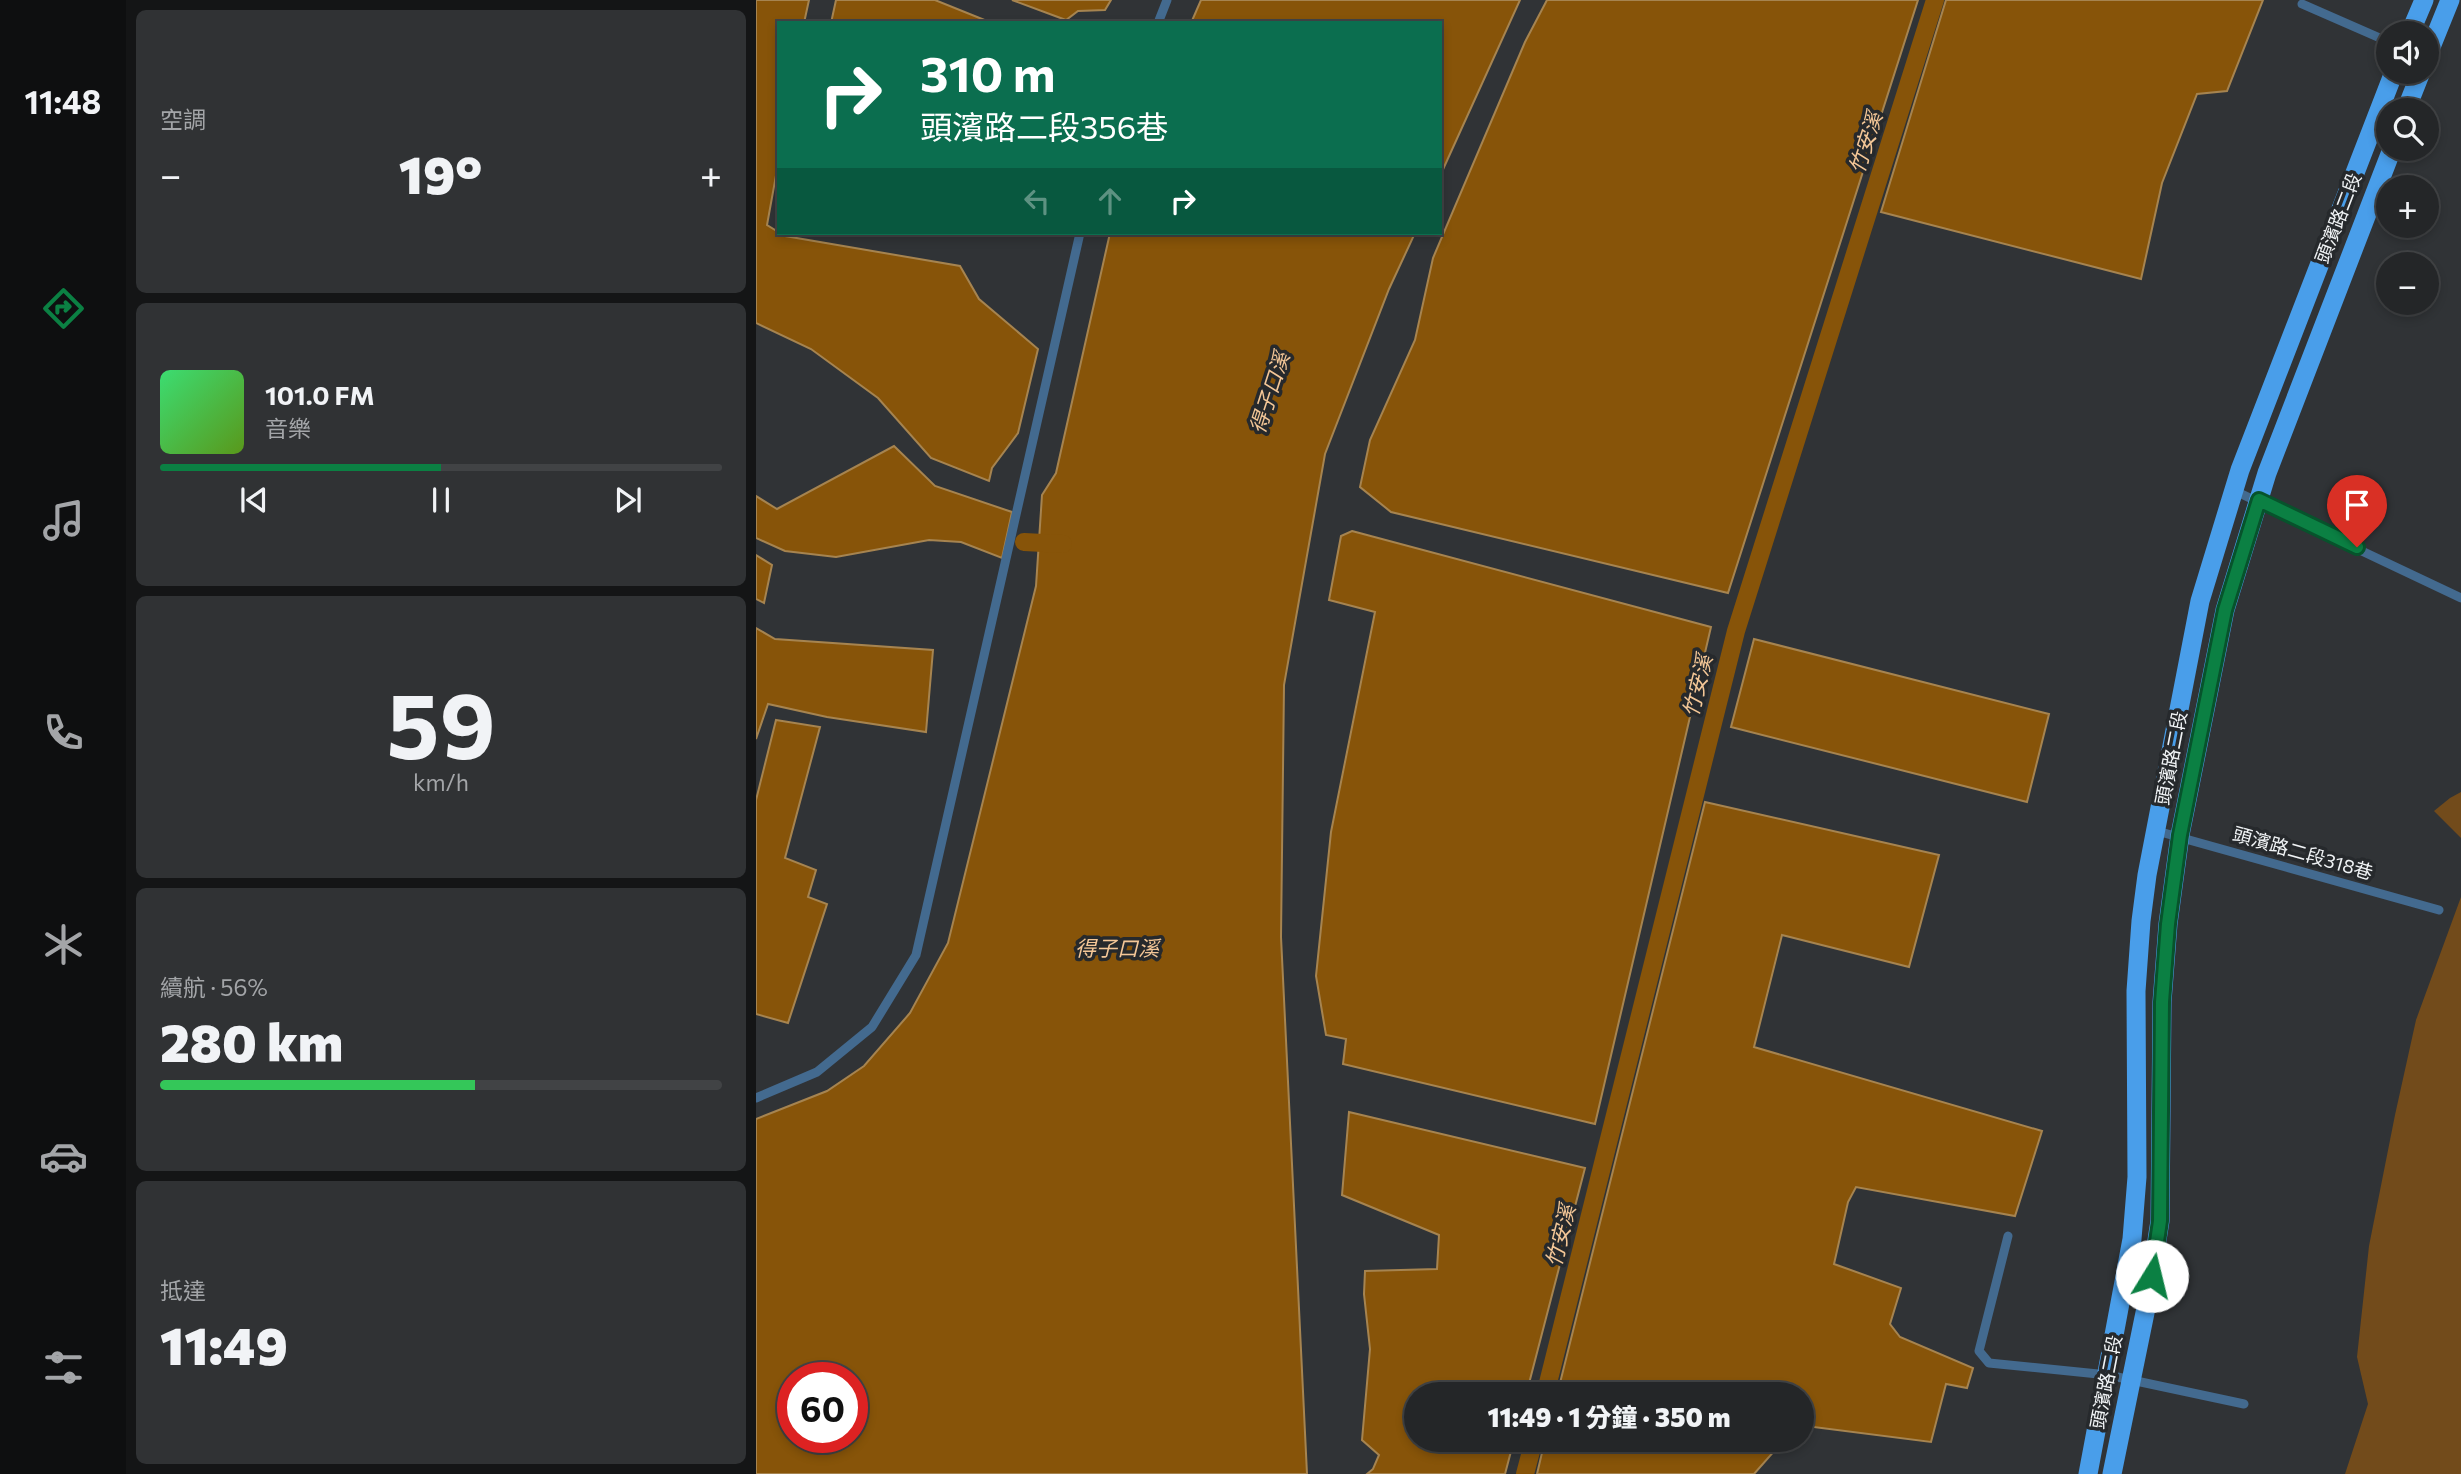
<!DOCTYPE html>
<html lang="zh-TW">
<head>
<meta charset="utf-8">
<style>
	:root { --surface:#242628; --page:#303234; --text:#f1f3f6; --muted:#a3a5a8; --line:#414345; --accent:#0b8043 }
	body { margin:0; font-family:Commissioner,"Noto Sans TC",sans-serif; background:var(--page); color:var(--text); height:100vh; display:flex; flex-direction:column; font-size:26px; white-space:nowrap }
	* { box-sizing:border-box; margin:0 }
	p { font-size:23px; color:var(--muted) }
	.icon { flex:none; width:38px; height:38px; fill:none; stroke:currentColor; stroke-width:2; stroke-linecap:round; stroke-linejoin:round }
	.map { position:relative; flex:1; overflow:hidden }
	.drawer { display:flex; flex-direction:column; gap:10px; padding:10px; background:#141516; width:630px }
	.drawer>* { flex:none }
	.guide { position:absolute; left:21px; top:21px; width:665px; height:214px; border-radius:0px; box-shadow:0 4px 10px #0003,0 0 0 2px var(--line); background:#0b6e4f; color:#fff; overflow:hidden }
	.controls { position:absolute; left:1620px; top:21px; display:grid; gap:14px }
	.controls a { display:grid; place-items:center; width:63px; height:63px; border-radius:50%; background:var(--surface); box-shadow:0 4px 10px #0003,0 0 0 2px var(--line); font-size:35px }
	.speed { position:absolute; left:21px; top:1362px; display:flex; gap:14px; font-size:35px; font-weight:700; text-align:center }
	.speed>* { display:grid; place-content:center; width:91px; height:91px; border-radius:50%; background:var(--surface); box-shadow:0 4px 10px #0003,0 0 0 2px var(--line); line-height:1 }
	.speed .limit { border:10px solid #d22; background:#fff; color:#111 }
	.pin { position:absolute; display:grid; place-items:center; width:60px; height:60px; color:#fff; margin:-72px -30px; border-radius:50% 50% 50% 0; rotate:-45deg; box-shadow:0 0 7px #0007 }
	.pin .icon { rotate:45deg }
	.me { position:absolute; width:77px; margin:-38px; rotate:9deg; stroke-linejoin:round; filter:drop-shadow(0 0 5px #0008) }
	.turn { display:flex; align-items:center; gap:24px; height:147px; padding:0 28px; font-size:32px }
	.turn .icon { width:91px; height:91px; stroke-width:2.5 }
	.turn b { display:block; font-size:49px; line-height:60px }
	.lanes { display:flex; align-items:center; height:66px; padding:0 28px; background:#0003; justify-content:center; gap:35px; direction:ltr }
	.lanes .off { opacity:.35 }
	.big { font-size:52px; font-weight:800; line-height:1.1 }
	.drawer .card { flex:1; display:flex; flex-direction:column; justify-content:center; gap:10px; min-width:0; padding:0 24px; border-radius:10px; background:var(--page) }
	.drawer .dial { align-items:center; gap:0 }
	.dial b { font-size:91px; line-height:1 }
	.song { display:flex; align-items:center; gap:21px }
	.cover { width:84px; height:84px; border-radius:10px; background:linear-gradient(135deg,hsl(140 70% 55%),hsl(90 70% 35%)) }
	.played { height:7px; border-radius:4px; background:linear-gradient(90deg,var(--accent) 50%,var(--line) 50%) }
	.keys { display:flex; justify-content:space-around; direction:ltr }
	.heat { display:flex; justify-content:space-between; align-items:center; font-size:38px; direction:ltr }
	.charge { height:10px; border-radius:5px; background:linear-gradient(90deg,#34c759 56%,var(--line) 0) }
	.trip { position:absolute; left:648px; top:1382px; width:410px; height:70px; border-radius:35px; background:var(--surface); box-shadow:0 4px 10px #0003,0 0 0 2px var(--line); font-weight:800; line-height:70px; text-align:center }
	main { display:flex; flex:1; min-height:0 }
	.dock { display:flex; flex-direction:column; width:126px; justify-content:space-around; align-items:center; background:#0e0f10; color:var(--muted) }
	.dock .icon { width:49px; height:49px }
	.dock .current { color:var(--accent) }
	.dock b { font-size:32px; color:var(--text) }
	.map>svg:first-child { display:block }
	.green { fill:#724b1b }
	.water { fill:#875409; stroke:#a68450; stroke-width:2; fill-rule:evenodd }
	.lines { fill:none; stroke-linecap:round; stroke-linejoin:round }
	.canal { stroke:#875409; stroke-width:18 }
	.service { stroke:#436a8f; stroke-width:9 }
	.primary { stroke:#499eea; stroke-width:19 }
	.route-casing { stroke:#07532c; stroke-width:18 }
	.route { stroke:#0b8043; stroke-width:12 }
	.labels { text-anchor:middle; stroke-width:7; stroke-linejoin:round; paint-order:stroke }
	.street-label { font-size:19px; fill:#f0f3f5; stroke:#26292c }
	.water-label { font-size:21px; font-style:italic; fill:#f4c797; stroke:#26292c }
</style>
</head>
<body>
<main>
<nav class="dock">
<b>11:48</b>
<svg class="icon current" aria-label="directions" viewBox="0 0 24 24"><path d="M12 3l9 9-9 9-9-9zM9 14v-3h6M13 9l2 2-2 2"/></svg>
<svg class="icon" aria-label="music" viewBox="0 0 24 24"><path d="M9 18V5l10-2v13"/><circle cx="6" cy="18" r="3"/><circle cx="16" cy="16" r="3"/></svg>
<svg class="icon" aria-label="phone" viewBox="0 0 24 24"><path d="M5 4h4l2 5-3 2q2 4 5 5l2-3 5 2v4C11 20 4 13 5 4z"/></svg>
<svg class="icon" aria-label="climate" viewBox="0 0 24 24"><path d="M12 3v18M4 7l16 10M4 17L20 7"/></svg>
<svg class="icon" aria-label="car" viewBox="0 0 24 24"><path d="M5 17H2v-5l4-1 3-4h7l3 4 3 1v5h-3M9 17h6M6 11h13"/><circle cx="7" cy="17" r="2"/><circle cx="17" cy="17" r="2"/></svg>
<svg class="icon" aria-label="filters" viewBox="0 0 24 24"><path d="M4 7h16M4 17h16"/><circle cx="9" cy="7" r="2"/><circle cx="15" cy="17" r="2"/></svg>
</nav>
<section class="drawer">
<div class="card"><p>空調</p>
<div class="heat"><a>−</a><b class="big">19°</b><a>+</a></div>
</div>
<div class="card">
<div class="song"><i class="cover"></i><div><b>101.0 FM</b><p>音樂</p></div></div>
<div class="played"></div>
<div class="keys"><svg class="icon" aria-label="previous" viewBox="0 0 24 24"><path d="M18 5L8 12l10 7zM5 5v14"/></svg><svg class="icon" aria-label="pause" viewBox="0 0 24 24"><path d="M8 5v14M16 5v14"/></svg><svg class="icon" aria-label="next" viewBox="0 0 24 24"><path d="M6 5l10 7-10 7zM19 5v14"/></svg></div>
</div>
<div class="card dial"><b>59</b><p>km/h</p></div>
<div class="card"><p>續航 · 56%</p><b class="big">280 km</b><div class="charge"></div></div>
<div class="card"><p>抵達</p><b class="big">11:49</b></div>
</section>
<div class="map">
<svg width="1705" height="1474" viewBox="0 0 1705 1474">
	<rect width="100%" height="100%" fill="#303336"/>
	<!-- green -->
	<g class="green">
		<path d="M 1705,792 L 1705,838 L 1678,811 L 1694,798 Z"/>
		<path d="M 1705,897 L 1705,1474 L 1589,1474 L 1612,1404 L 1601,1357 L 1613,1246 L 1639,1115 L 1660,1020 Z"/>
	</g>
	<!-- water -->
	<g class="water">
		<path d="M 0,0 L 53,0 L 48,23 L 23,23 L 23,159 L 11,225 L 29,236 L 204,266 L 223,299 L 282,349 L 262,433 L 236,468 L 233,481 L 175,458 L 122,398 L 55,349 L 0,323 Z"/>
		<path d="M 80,0 L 179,0 L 236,23 L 75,23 Z"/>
		<path d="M 256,0 L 355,0 L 349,10 L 322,11 L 310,20 Z"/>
		<path d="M 445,0 L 764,0 L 684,176 L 684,23 L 435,23 Z"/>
		<path d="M 791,0 L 1162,0 L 972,593 L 635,512 L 604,487 L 614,440 L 659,340 L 677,258 L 769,42 Z"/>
		<path d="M 1190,0 L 1507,0 L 1471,91 L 1441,94 L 1406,183 L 1385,279 L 1125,212 Z"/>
		<path d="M 354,233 L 659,233 L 633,289 L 569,454 L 528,685 L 525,937 L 551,1474 L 0,1474 L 0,1119 L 71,1091 L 108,1066 L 154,1013 L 192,943 L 280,586 L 286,495 L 300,473 ZM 37,1377 L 96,1377 L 96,1437 L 37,1437 Z"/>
		<path d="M 138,446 L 179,486 L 256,512 L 246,558 L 205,542 L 173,540 L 80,557 L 29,551 L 0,538 L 0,496 L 21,509 Z"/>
		<path d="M 596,531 L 955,627 L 839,1124 L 587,1064 L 590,1039 L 570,1035 L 560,976 L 575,832 L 619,612 L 573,600 L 585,536 Z"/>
		<path d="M 0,555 L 16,565 L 8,603 L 0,599 Z"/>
		<path d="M 0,628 L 19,639 L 177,650 L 170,732 L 71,717 L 12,704 L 0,739 Z"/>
		<path d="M 998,639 L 1293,714 L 1271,802 L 975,727 Z"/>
		<path d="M 20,720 L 64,727 L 29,858 L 60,870 L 52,897 L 71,904 L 32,1023 L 0,1014 L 0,800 Z"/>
		<path d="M 949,802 L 1183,855 L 1153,967 L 1026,935 L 998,1047 L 1286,1131 L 1259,1216 L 1100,1187 L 1092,1202 L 1078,1264 L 1145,1288 L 1134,1324 L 1144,1337 L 1217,1368 L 1211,1388 L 1190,1384 L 1175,1442 L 1050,1426 L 1045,1428 L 1045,1395 L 801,1395 Z"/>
		<path d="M 593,1112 L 829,1168 L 770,1395 L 660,1395 L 660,1440 L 758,1440 L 749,1474 L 611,1474 L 617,1469 L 623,1455 L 606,1440 L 614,1349 L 608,1294 L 609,1271 L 681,1269 L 683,1235 L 586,1195 Z"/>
		<path d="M 789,1440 L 1028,1440 L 998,1474 L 781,1474 Z"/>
	</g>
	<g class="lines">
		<!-- canal -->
		<g class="canal">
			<path d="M 268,542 L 307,544"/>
			<path d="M 789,1395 L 980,631 L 1179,0"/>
			<path d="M 769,1474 L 778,1440"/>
		</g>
		<!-- service -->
		<g class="service">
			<path d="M 1546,4 L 1633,42"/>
			<path d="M 402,23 L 411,0"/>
			<path d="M 1477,490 L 1705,598"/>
			<path d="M 1401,831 L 1683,910"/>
			<path d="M 0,1098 L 61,1072 L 116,1027 L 160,955 L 324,233"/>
			<path d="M 1252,1236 L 1223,1351 L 1233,1363 L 1352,1375 L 1488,1404"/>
		</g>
		<!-- primary -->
		<g class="primary">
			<path d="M 1654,33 L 1668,0"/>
			<path d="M 1671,57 L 1694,0"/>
			<path d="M 1650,110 L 1665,72"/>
			<path d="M 1332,1474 L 1376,1239 L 1381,1177 L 1380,991 L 1385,921 L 1391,875 L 1444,601 L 1484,470 L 1638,72"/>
			<path d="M 1356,1474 L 1391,1303 L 1404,1221 L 1406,1002 L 1412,924 L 1424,835 L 1469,610 L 1511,473 L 1636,149"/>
		</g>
	</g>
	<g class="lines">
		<!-- route casing -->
		<g class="route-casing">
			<path id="route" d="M 1396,1276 L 1404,1221 L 1406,1002 L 1412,924 L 1424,835 L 1469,610 L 1503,500 L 1601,547"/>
		</g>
		<!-- route -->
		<use href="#route" class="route"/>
	</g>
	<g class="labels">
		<!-- street labels -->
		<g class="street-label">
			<text transform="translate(1582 218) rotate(-69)" y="7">頭濱路二段</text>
			<text transform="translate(1415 758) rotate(-79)" y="7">頭濱路二段</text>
			<text transform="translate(1547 853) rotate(16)" y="7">頭濱路二段318巷</text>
			<text transform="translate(1350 1382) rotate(-79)" y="7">頭濱路二段</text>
		</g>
		<!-- water labels -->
		<g class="water-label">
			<text transform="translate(1110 143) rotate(-72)" y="7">竹安溪</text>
			<text transform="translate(514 393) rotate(-72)" y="7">得子口溪</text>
			<text transform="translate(942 686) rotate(-76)" y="7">竹安溪</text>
			<text x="361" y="956">得子口溪</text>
			<text transform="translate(805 1236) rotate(-76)" y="7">竹安溪</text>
		</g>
	</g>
</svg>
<div class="controls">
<a><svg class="icon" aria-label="sound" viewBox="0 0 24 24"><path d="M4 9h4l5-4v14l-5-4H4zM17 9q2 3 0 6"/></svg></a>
<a><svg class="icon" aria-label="search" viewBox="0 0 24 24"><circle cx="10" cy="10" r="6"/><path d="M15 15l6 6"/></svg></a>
<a>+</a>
<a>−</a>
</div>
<div class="speed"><div class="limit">60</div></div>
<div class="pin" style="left:1601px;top:547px;background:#d93025"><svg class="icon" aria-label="arrive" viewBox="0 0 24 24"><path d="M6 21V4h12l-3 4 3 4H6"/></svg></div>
<svg class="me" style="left:1396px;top:1276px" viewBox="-20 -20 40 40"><circle r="19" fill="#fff"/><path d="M0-13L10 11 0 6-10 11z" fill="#0b8043"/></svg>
<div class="trip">11:49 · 1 分鐘 · 350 m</div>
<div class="guide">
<div class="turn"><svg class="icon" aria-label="right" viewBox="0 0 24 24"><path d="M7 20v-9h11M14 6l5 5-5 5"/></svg><div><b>310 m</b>頭濱路二段356巷</div></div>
<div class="lanes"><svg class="icon off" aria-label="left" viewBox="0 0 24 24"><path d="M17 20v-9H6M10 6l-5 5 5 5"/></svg><svg class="icon off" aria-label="ahead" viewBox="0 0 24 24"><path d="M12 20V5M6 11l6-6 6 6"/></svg><svg class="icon" aria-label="right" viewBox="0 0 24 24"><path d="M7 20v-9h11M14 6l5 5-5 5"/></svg></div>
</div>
</div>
</main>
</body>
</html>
